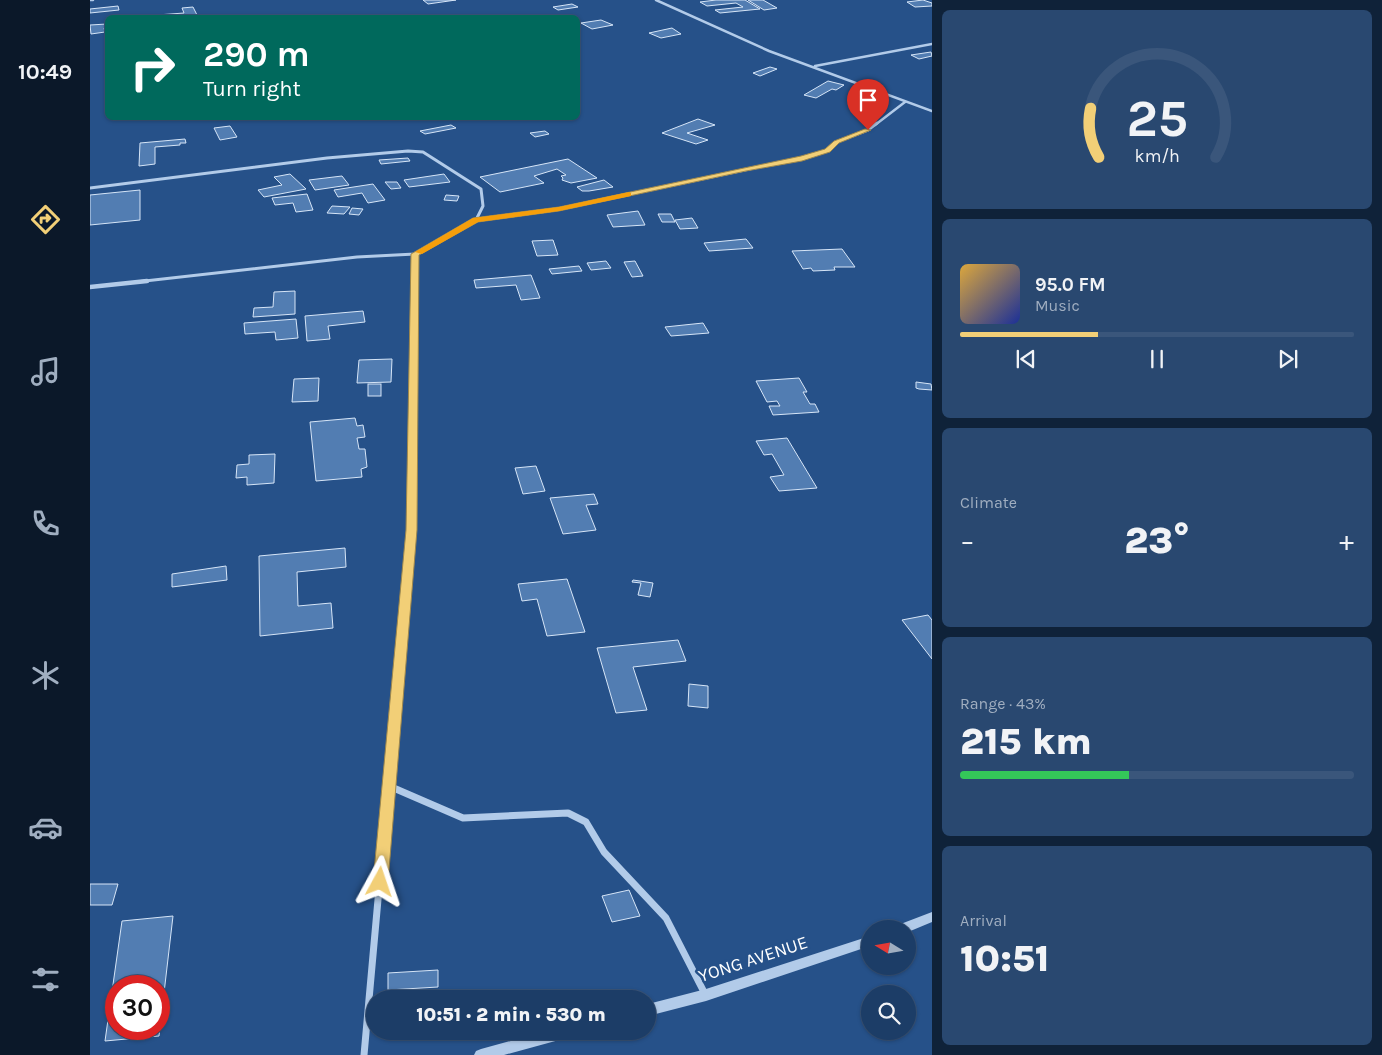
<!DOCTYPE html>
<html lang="en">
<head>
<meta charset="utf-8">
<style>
	:root { --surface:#1c3d67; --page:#294870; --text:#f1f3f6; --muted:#a0aec0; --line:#3a567b; --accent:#f2cf77 }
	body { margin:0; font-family:Karla,sans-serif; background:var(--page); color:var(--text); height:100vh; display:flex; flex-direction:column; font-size:19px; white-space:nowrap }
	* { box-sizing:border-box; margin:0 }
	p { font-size:16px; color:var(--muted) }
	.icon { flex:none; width:28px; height:28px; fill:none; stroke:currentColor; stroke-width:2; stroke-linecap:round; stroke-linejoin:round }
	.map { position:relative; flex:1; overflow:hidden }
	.drawer { display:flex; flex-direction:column; gap:10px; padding:10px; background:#0f2239; width:450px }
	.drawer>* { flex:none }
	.top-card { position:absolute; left:15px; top:15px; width:475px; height:105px; border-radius:8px; box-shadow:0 1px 4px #0004,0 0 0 1px var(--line); background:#00695c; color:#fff; overflow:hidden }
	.needle { width:32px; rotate:281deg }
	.tools { position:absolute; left:771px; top:920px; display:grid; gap:10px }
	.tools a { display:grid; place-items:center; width:55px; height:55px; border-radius:50%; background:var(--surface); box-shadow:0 1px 4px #0004,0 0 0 1px var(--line); font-size:25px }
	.speed { position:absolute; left:15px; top:975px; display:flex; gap:10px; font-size:25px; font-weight:700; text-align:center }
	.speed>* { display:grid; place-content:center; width:65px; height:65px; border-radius:50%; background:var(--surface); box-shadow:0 1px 4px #0004,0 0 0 1px var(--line); line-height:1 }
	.speed .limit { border:8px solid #d22; background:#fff; color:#111 }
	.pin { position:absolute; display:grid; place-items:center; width:42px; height:42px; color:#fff; margin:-51px -21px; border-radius:50% 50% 50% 0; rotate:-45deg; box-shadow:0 0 5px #0007 }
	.pin .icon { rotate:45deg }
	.me { position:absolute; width:55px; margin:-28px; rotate:5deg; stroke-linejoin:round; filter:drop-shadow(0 0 4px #0008) }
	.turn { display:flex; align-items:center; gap:18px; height:105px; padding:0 15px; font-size:22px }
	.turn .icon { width:65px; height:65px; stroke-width:2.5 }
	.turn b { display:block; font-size:35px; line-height:42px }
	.big { font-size:38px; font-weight:800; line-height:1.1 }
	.drawer .tile { flex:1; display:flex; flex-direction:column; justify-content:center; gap:8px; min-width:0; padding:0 18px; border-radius:8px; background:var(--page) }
	.drawer .dial { align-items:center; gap:0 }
	.dial svg { height:130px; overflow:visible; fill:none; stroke:var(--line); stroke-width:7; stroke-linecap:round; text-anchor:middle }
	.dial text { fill:var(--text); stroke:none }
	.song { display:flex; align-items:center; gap:15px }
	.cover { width:60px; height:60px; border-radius:8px; background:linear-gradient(135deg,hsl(40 70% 55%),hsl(230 70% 35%)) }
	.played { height:5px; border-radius:2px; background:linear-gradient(90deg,var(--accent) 35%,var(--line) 35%) }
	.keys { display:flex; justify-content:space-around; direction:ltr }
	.heat { display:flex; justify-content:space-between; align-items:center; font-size:28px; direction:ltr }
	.charge { height:8px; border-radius:4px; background:linear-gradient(90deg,#34c759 43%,var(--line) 0) }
	.trip { position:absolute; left:276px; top:990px; width:290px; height:50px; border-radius:25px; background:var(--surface); box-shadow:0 1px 4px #0004,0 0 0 1px var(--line); font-weight:800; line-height:50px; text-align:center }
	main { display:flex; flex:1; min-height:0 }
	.tab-bar { display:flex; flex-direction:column; width:90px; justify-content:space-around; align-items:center; background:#0b1829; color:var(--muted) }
	.tab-bar .icon { width:35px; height:35px }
	.tab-bar .selected { color:var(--accent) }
	.tab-bar b { font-size:22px; color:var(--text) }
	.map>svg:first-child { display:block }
	.building { fill:#527db2; stroke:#d6e5f7; fill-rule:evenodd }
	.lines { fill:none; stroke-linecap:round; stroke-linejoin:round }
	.minor-far4 { stroke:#b2cbe9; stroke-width:2.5 }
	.minor-far3 { stroke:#b2cbe9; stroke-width:3 }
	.minor-far2 { stroke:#b2cbe9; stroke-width:4.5 }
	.minor-far1 { stroke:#b2cbe9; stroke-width:5.5 }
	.minor { stroke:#b2cbe9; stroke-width:7 }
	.tertiary { fill:#b2cbe9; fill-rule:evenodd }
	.route { fill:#f2cf77; stroke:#9d874d }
	.slow { fill:#f59e0b }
	.labels { text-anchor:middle; stroke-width:5; stroke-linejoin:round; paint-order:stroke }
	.near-street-label { font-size:18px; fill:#fff; stroke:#265189 }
</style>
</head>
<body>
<main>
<nav class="tab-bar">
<b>10:49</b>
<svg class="icon selected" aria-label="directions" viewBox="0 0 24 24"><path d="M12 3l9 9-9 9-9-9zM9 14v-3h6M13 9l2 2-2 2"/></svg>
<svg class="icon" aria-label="music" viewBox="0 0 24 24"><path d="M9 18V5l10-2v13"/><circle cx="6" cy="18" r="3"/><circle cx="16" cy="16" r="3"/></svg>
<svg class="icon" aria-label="phone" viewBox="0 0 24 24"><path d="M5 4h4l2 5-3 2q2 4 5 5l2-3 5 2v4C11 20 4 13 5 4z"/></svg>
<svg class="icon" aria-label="climate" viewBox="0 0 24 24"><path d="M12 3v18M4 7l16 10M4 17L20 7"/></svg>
<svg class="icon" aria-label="car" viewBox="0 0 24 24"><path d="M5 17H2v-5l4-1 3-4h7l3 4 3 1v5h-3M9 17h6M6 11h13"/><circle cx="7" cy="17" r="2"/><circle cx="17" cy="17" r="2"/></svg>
<svg class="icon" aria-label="filters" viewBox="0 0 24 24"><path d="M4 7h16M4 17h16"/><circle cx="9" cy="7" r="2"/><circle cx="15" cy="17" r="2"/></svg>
</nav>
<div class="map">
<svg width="842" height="1055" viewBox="0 0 842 1055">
	<rect width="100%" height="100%" fill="#265189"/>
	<!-- building -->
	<g class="building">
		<path d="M 333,0 L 366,0 L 338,4 Z"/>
		<path d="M 626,0 L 655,0 L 670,9 L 630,13 L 625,10 L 653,7 L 646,3 L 617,6 L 610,2 Z"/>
		<path d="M 658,0 L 673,0 L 687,8 L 674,10 Z"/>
		<path d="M 833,0 L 842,3 L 842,6 L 825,7 L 817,2 Z"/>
		<path d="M 482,4 L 488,7 L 468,10 L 463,7 Z"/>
		<path d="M 28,6 L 29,10 L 0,13 L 0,9 Z"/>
		<path d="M 103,7 L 107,15 L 78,18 L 68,18 L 67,15 L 94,13 L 92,8 Z"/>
		<path d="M 511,20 L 523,25 L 502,29 L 491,23 Z"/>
		<path d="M 17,24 L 18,28 L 14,28 L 15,32 L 1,34 L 0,25 Z"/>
		<path d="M 582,28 L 591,34 L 571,38 L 559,33 Z"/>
		<path d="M 841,52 L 842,56 L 829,59 L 821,55 Z"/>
		<path d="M 680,67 L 687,69 L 670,76 L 663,73 Z"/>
		<path d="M 738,81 L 754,85 L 746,90 L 742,89 L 726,98 L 714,95 Z"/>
		<path d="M 608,119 L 625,125 L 597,133 L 618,140 L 606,144 L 572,133 Z"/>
		<path d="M 361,125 L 366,128 L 335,134 L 330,131 Z"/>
		<path d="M 140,126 L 147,137 L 130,140 L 124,128 Z"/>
		<path d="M 455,131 L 459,134 L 445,137 L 440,133 Z"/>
		<path d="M 95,139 L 96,143 L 90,143 L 90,145 L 65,147 L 65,164 L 49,166 L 50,143 Z"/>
		<path d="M 318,158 L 320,161 L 291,164 L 289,160 Z"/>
		<path d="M 478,159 L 507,178 L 481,183 L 472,180 L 473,178 L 471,176 L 476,175 L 467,169 L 444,176 L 454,183 L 410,192 L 390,177 Z"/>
		<path d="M 200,174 L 216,189 L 174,197 L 168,190 L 192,185 L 184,177 Z"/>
		<path d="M 354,174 L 360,182 L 319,187 L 314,180 Z"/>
		<path d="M 252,176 L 259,185 L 225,190 L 219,180 Z"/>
		<path d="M 514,180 L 523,187 L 499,191 L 492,191 L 487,187 Z"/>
		<path d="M 295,182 L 307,182 L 311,188 L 301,189 Z"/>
		<path d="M 283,184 L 295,200 L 278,203 L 272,193 L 248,197 L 244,190 Z"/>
		<path d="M 50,190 L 50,220 L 0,225 L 0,195 Z"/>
		<path d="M 217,194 L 223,210 L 206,212 L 203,203 L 185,205 L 182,198 Z"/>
		<path d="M 356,195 L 369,196 L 367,201 L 354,200 Z"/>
		<path d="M 242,206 L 260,207 L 254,214 L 237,213 Z"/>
		<path d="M 262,208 L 273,209 L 269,215 L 259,214 Z"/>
		<path d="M 548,211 L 555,225 L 523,227 L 517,215 Z"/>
		<path d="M 568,214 L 581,214 L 585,222 L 572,222 Z"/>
		<path d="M 602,218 L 608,228 L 590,229 L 585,220 Z"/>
		<path d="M 656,239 L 663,248 L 619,251 L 614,243 Z"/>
		<path d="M 463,240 L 468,255 L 447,256 L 442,241 Z"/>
		<path d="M 752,249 L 765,267 L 744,267 L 745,270 L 723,271 L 721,268 L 713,269 L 702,251 Z"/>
		<path d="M 516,261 L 521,268 L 501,270 L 497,263 Z"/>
		<path d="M 545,261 L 553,276 L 542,277 L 534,262 Z"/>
		<path d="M 489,266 L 492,271 L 462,274 L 459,269 Z"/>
		<path d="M 441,275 L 450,298 L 431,300 L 426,285 L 386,288 L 384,280 Z"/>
		<path d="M 205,291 L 205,314 L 163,317 L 164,308 L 183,307 L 184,292 Z"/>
		<path d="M 273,311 L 275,322 L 238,326 L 240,339 L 217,341 L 215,316 Z"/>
		<path d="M 206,319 L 208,338 L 186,340 L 185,332 L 155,334 L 154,323 Z"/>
		<path d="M 613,323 L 619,333 L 581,336 L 575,327 Z"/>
		<path d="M 302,359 L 301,382 L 267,383 L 269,360 Z"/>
		<path d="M 229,378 L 228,401 L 202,402 L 204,379 Z"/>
		<path d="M 709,378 L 717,392 L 713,392 L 720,404 L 725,404 L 729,412 L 683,415 L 679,406 L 690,406 L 687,401 L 677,402 L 666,381 Z"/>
		<path d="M 826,382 L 841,384 L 842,390 L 829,389 L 826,388 Z"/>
		<rect x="278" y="384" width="13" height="12"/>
		<path d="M 265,418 L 267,426 L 273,425 L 275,437 L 267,438 L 269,449 L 275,449 L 277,467 L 271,469 L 272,477 L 226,481 L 220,422 Z"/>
		<path d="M 697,438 L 727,488 L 689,491 L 680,477 L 694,475 L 682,454 L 674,455 L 666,441 Z"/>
		<path d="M 185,454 L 184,483 L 157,485 L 157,477 L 146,478 L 147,465 L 159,464 L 159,455 Z"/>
		<path d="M 446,466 L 455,491 L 433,494 L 425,468 Z"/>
		<path d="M 504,494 L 508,504 L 496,505 L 506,530 L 473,534 L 460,498 Z"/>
		<path d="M 255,548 L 256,567 L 207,572 L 208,606 L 241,603 L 243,628 L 170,636 L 169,556 Z"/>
		<path d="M 136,566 L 137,580 L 82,587 L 82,574 Z"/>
		<path d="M 477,579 L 495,632 L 457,636 L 447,599 L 432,601 L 428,584 Z"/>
		<path d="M 543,580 L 563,583 L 560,597 L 548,595 L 551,583 L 542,582 Z"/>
		<path d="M 838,615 L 842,620 L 842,659 L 812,620 Z"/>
		<path d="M 588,640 L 596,661 L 543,667 L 557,710 L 526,713 L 507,648 Z"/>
		<path d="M 599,684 L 618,686 L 618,708 L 598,706 Z"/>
		<path d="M 0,884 L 28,884 L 22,905 L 0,905 Z"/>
		<path d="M 539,890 L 550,916 L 522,922 L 512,896 Z"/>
		<path d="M 83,916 L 69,1036 L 15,1041 L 32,921 ZM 26,986 L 69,986 L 69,1029 L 26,1029 Z"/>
		<path d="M 348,970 L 348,987 L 298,990 L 298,973 Z"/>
	</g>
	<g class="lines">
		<!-- minor-far4 -->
		<g class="minor-far4">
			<path d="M 0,0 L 3,0"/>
			<path d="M 566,0 L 679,51 L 842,111"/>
			<path d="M 725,66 L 842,44"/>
			<path d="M 785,125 L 815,102"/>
		</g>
		<!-- minor-far3 -->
		<g class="minor-far3">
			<path d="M 0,188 L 237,158 L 318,151 L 333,152 L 391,189 L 393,206 L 386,220"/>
			<path d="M 46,282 L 267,257 L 325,254 L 386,220 L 469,209 L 712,158 L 737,151 L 746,142 L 778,130 L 787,123"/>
			<path d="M 325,282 L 325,254"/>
		</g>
		<!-- minor-far2 -->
		<g class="minor-far2">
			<path d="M 0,287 L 57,281"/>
			<path d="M 322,481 L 325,281"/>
		</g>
		<!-- minor-far1 -->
		<path class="minor-far1" d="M 303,734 L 321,530 L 322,480"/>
		<!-- minor -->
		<g class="minor">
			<path d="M 299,786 L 373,818 L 478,813 L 496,822 L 514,852 L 576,918 L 615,994"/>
			<path d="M 274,1055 L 303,733"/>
		</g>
		<!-- tertiary -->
		<g class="tertiary">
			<path d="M 842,912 L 842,922 L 818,932 L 818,929 L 806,929 L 808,925 Z"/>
			<path d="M 780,936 L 780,946 L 616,1001 L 558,1016 L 558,1004 L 616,989 Z"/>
			<path d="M 457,1031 L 486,1031 L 485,1035 L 480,1037 L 414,1055 L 384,1055 L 386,1051 L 391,1049 Z"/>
		</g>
	</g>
	<!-- route -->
	<path class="route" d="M 775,129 L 781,130 L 749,143 L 740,152 L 712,161 L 656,171 L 469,211 L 388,222 L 329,255 L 327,530 L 298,882 L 296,886 L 290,888 L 285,886 L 283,882 L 316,530 L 321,254 L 383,218 L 469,207 L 711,156 L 735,149 L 744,141 Z"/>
	<!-- slow -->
	<path class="slow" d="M 539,192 L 541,193 L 541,196 L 469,211 L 388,222 L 332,254 L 325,252 L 383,218 L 469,207 Z"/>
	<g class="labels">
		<!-- near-street labels -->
		<g class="near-street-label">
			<text transform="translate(663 959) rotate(-18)" y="6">YONG AVENUE</text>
		</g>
	</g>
</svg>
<div class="tools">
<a><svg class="needle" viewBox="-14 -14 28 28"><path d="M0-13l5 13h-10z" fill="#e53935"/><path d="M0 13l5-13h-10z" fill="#a0aec0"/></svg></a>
<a><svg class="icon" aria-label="search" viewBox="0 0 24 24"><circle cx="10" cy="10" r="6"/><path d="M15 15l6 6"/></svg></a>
</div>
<div class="speed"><div class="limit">30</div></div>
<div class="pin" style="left:778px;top:130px;background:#d93025"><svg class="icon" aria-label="arrive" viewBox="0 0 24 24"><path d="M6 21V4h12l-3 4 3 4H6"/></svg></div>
<svg class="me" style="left:290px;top:882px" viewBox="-20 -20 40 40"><path d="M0-17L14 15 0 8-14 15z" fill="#f2cf77" stroke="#fff" stroke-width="4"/></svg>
<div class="trip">10:51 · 2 min · 530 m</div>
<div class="top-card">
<div class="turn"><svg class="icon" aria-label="right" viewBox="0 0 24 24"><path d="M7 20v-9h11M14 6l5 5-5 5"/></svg><div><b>290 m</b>Turn right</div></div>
</div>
</div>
<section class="drawer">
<div class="tile dial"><svg viewBox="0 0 100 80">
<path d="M14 69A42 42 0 1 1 86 69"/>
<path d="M14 69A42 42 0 0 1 9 39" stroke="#f2cf77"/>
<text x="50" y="56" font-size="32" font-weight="700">25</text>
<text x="50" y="72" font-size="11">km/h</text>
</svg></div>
<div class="tile">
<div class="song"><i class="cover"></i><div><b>95.0 FM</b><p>Music</p></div></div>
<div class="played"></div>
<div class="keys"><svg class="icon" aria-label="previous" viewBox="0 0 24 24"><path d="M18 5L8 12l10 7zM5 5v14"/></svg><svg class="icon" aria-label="pause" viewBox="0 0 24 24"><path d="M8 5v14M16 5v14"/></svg><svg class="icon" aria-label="next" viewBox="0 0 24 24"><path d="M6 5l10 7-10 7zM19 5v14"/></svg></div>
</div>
<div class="tile"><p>Climate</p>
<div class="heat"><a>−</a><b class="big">23°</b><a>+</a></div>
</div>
<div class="tile"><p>Range · 43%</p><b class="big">215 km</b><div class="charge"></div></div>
<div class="tile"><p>Arrival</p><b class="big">10:51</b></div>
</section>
</main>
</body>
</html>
